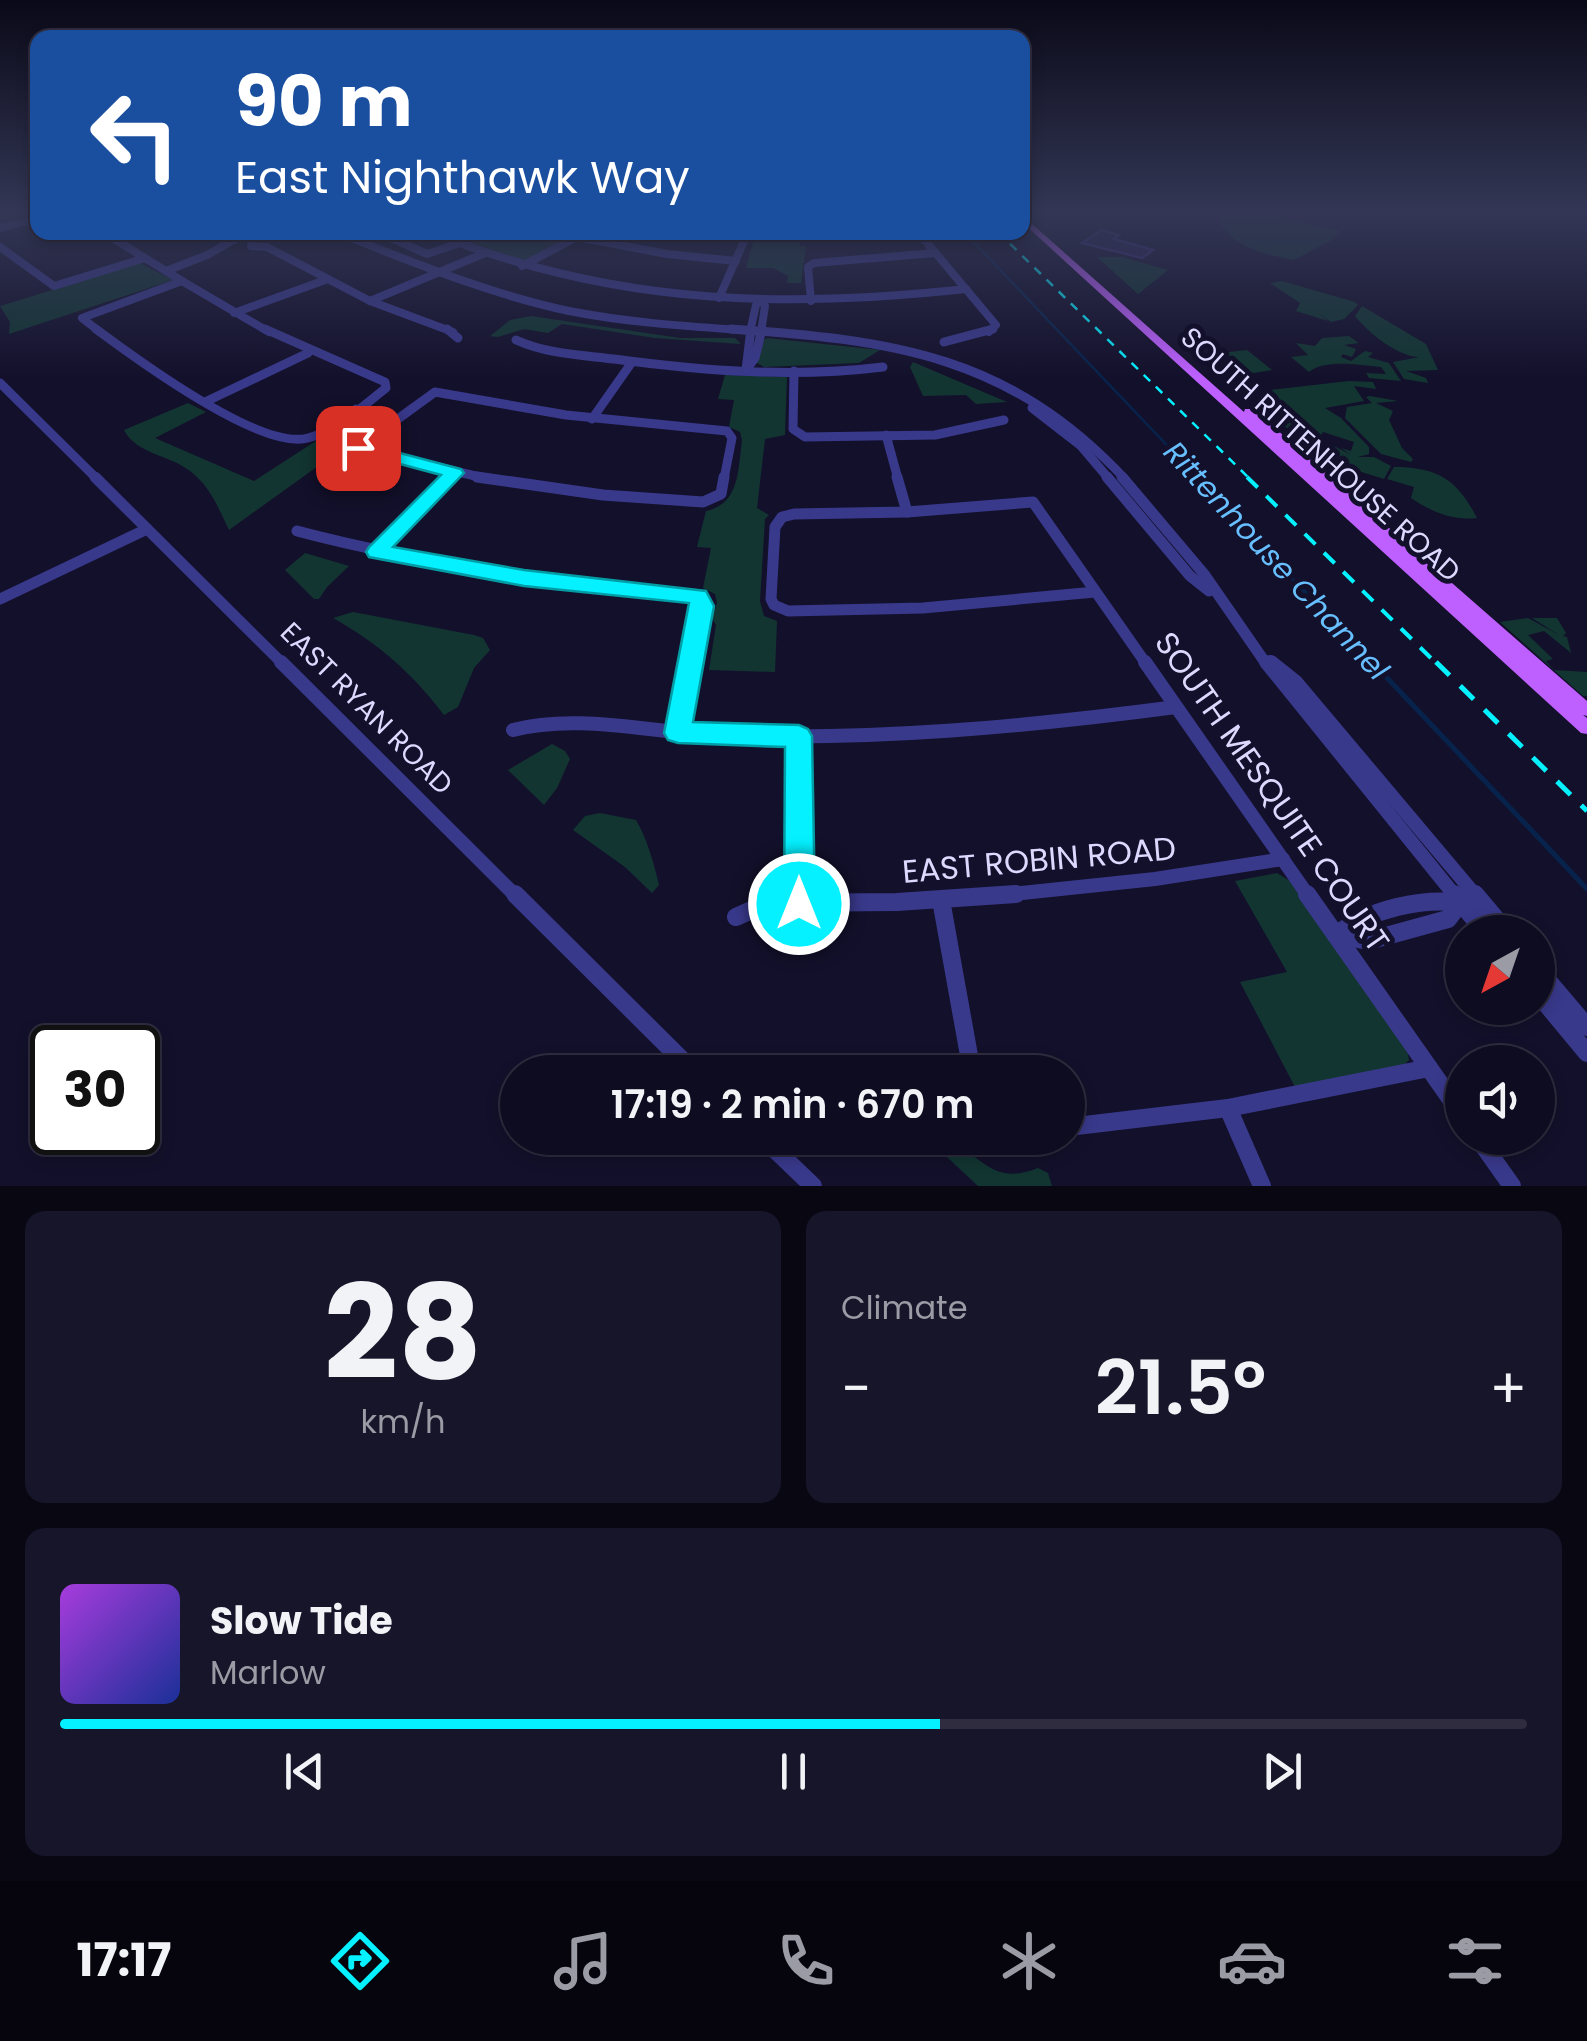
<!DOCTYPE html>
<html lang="en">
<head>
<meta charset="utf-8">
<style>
	:root { --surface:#0e0c20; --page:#171529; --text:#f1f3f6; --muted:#9b9ba5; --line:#2e2c3e; --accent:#05f1ff }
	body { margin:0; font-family:Poppins,sans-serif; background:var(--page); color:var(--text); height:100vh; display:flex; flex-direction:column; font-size:38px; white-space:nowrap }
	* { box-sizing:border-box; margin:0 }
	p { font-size:32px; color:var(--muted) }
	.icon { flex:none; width:55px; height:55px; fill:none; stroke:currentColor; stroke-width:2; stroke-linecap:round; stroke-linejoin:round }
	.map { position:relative; height:1186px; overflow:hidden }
	.panel { display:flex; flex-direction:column; gap:25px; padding:25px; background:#080712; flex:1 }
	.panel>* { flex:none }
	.guide { position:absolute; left:30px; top:30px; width:1000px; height:210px; border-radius:20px; box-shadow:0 5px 15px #0003,0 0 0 2px var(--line); background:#1a4fa0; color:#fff; overflow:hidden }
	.needle { width:65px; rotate:220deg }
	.fabs { position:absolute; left:1445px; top:915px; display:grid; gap:20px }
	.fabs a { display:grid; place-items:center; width:110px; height:110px; border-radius:50%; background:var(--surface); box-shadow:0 5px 15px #0003,0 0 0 2px var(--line); font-size:50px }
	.speed { position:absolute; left:30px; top:1025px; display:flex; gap:20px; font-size:50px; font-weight:700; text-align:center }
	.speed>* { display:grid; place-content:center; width:130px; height:130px; border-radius:50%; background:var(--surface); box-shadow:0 5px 15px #0003,0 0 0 2px var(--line); line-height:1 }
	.speed .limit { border:5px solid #111; border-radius:15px; background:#fff; color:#111 }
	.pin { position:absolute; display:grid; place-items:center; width:85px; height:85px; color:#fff; margin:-42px; border-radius:20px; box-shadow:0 5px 15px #0006 }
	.me { position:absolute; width:110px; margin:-55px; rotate:0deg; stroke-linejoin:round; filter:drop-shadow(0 0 8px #0008) }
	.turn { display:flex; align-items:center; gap:35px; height:210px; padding:0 40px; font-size:45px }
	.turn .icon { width:130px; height:130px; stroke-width:2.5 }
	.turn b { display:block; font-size:70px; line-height:85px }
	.big { font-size:75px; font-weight:600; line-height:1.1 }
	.panel .card { flex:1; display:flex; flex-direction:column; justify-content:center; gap:15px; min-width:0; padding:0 35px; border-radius:20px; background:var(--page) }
	.panel .dial { align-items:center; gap:0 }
	.dial b { font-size:130px; line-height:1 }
	.song { display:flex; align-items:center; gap:30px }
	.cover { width:120px; height:120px; border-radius:15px; background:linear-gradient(135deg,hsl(280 70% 55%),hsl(230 70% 35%)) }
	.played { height:10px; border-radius:5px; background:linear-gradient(90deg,var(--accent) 60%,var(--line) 60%) }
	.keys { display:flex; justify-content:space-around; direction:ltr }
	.heat { display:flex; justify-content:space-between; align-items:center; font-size:55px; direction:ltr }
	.panel .tiles { flex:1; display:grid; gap:25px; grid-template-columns:1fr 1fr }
	.card:last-child { grid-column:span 2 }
	.trip { position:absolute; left:500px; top:1055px; width:585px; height:100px; border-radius:50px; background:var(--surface); box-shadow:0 5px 15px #0003,0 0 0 2px var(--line); font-weight:600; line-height:100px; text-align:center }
	.menu { display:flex; height:160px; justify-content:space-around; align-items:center; background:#06050d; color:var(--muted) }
	.menu .icon { width:70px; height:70px }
	.menu .selected { color:var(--accent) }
	.menu b { font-size:45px; color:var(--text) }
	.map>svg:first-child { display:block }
	.green { fill:#123532 }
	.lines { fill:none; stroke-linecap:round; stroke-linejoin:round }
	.stream-far2 { stroke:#08234b; stroke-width:2.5 }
	.stream-far1 { stroke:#08234b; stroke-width:4 }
	.stream { stroke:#08234b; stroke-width:5 }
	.building { fill:#231b4d; stroke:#382c7a; stroke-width:2.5 }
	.minor-far4 { stroke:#39398c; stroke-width:8 }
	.minor-far3 { stroke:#39398c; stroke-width:9 }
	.minor-far2 { stroke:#39398c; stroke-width:11 }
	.minor-far1 { stroke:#39398c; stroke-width:14 }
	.minor { stroke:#39398c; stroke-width:18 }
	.major { fill:#bd60ff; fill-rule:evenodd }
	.rail-far2 { stroke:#05f1ff; stroke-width:2.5; stroke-dasharray:9 8; stroke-linecap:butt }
	.rail-far1 { stroke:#05f1ff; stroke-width:4; stroke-dasharray:15 12; stroke-linecap:butt }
	.rail { stroke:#05f1ff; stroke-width:5; stroke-dasharray:19 15; stroke-linecap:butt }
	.route { fill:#05f1ff; stroke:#039da6; stroke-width:2.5 }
	.labels { text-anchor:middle; stroke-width:10; stroke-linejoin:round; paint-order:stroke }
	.street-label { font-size:28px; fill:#dcd9ff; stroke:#13102b }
	.water-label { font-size:30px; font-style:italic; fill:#67bfff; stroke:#13102b }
	.near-street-label { font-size:32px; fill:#dcd9ff; stroke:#13102b }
</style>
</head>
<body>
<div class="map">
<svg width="1587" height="1186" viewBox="0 0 1587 1186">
	<rect width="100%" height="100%" fill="#13102b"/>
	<!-- green -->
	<g class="green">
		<path d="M 1223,212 L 1261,212 L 1340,231 L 1330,241 L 1294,260 C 1267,255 1235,248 1220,223 Z"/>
		<path d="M 756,232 L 800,233 L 800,246 L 806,246 L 801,283 L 787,283 L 788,276 L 773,268 L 746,268 Z"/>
		<path d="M 498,233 L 527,238 L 542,233 L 577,233 L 526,261 L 471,243 Z"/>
		<path d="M 1097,257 L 1122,257 L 1168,270 L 1138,294 Z"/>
		<path d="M 140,263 L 173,280 L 9,334 L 10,322 L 0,306 Z"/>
		<path d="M 1282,281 L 1355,302 L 1358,305 L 1344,319 L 1331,322 L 1318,313 L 1328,321 L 1296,311 L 1300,303 L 1270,283 Z"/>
		<path d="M 1362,306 L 1426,344 L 1438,370 L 1406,371 L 1426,378 L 1428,383 L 1404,379 L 1393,362 L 1420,357 C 1400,358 1367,332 1355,316 Z"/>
		<path d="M 531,316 L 680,338 L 735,338 L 741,344 L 655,338 L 562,324 L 548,333 L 524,329 L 498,337 L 490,336 L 510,320 Z"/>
		<path d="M 1349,336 L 1359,343 L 1344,345 L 1356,349 L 1352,357 L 1343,354 L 1341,357 L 1351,361 L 1365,351 L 1373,353 L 1368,357 L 1389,363 L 1401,381 L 1369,378 L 1366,373 L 1386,374 L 1381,367 C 1358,365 1325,359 1309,372 L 1291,357 L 1308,355 L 1296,343 L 1315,346 L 1322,338 Z"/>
		<path d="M 767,338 L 880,350 L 859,363 L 764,367 L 757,363 L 762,341 Z"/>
		<path d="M 1247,350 L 1272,370 L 1228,377 L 1204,355 Z"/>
		<path d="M 913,362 L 1007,402 L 976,404 L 966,395 L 923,396 L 910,367 Z"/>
		<path d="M 725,375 L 787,377 L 785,435 L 765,439 L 757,508 L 769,515 L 765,519 L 760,601 L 764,616 L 777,621 L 775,672 L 709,670 L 716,625 L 712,618 L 717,603 L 715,594 L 703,588 L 711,548 L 697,547 L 706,511 C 740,504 738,469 742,440 L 740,432 L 729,427 L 734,400 L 718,399 Z"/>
		<path d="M 1349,381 L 1373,382 L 1376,389 L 1354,386 L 1364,401 L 1325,408 L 1341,418 L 1369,447 L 1369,454 L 1358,457 L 1374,457 L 1391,466 L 1384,479 L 1323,460 L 1297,438 L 1336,447 L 1351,455 L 1341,448 L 1351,451 L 1354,442 L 1323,432 L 1319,439 L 1288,429 L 1268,412 L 1281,401 L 1269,390 Z"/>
		<path d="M 1370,396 L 1398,401 L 1376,403 L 1393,411 L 1389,420 L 1402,448 L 1413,459 L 1411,462 L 1381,454 L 1345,418 L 1347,407 L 1372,403 L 1366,397 Z"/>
		<path d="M 188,403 L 206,412 L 155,438 L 254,481 L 353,417 L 378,423 L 229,530 C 218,508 211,487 190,471 C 170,455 136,454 124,430 Z"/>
		<path d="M 1394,467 C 1437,467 1457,479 1477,518 C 1452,521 1430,511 1411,498 L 1414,487 L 1387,479 Z"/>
		<path d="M 305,553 L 349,566 L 327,587 L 319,599 L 314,599 L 285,570 Z"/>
		<path d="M 353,612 L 474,635 L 483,638 L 490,650 L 474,668 L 458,707 L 444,715 C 413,674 378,643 333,618 Z"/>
		<path d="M 1528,618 L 1559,635 L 1532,618 L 1557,618 L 1566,633 L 1563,636 L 1567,637 L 1571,653 L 1544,631 L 1528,635 L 1553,659 L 1546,661 L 1554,670 L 1587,672 L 1587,696 L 1583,696 L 1500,622 Z"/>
		<path d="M 552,744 L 565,751 L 570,759 L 557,788 L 544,805 L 508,770 Z"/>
		<path d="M 600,813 L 636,820 C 647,839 654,863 659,885 L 652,893 L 625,867 L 573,830 L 585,816 Z"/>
		<path d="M 1277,873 L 1290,881 L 1407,1049 L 1409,1060 L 1404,1065 L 1295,1087 L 1240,982 L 1287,972 L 1235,881 Z"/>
		<path d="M 918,1138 C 928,1137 941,1135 949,1140 C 983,1157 993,1186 1038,1168 L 1048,1173 L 1052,1186 L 978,1186 L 948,1158 Z"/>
	</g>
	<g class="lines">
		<!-- stream-far2 -->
		<path class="stream-far2" d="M 964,232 L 1199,479"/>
		<!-- stream-far1 -->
		<path class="stream-far1" d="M 1196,477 L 1374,665"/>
		<!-- stream -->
		<path class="stream" d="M 1372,662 L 1587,889"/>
	</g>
	<!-- building -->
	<path class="building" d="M 1101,230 L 1119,235 L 1114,239 L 1153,250 L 1142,258 L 1082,243 Z"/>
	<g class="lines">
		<!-- minor-far4 -->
		<g class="minor-far4">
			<path d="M 0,228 L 38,218"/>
			<path d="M 103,232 L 182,281"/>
			<path d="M 336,232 C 412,262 489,294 569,311 C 635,324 702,327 768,332"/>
			<path d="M 378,232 L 427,254 L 492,232"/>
			<path d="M 510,232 L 522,236 L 535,232"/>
			<path d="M 918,232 L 996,325 L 989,332"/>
			<path d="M 462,244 C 631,305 789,308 966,289"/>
			<path d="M 251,246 L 267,247 L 370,301 L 453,332"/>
			<path d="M 0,247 L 54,286 L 145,258"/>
			<path d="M 522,266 L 577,237 L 667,254 L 736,261"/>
			<path d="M 166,271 L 207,255 L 248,232"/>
			<path d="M 182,281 L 269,332"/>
			<path d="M 719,298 L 748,232"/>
			<path d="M 761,300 L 765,306 L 761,332"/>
			<path d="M 370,301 L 485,253"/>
			<path d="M 811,301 L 808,267 L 814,263 L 935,253"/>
			<path d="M 234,313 L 328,279"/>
			<path d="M 100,332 L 82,318 L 182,281"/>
			<path d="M 750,332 L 756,305 L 761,300"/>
		</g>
		<!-- minor-far3 -->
		<g class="minor-far3">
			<path d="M 96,329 C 135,358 261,451 308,438 C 336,431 363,406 386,388 L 385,382 L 265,329"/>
			<path d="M 447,329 L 458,338"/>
			<path d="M 731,329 C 893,340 1009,355 1125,479"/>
			<path d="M 516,340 C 547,354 581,355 614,359 C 704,371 793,378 883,367"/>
			<path d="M 944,342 L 993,329"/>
			<path d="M 746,370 L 755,358 L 762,329"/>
			<path d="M 746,370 L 751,329"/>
			<path d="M 794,371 L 793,429 L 805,437 L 935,435 L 1004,420"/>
			<path d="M 0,383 L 97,479"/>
			<path d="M 205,402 L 308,353"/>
			<path d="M 1032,408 L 1081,446 L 1109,479"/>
			<path d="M 356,409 L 392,420"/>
			<path d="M 592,419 L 632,362"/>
			<path d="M 886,435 L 898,479"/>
			<path d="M 448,479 L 454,473"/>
			<path d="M 488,479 L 358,448 L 435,392 L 566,415 L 727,431 L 732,438 L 724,479"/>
		</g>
		<!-- minor-far2 -->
		<g class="minor-far2">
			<path d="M 95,477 L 284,665"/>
			<path d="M 477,477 L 603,495 L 703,502 L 721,494 L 724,477"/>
			<path d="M 897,477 L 907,512"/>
			<path d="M 1107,477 L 1190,576 L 1209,591"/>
			<path d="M 1122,477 L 1204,574 L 1267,665"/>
			<path d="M 297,531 C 429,566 562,581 698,596 L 702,606 L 690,665"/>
			<path d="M 376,552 L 450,477"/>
			<path d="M 1095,592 L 923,608 L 788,611 L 774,605 L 771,599 L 775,527 L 782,517 L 794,514 L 907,512 L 1033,502 L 1147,665"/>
			<path d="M 0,599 L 147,529"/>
			<path d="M 1271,662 L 1274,665"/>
		</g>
		<!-- minor-far1 -->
		<g class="minor-far1">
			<path d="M 281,662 L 517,897"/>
			<path d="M 1145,662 L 1309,897"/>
			<path d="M 1266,662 L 1456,897"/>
			<path d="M 1271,662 L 1296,682 L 1477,897"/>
			<path d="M 513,730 C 578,713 651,733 718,735 C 872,741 1024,727 1176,707"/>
			<path d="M 677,733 L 691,662"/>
			<path d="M 799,736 L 799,897"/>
			<path d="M 984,897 L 1155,879 L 1283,859"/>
		</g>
		<!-- minor -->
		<g class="minor">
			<path d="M 515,894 L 694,1072"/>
			<path d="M 799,894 L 799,904"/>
			<path d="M 1307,894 L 1462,1115"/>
			<path d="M 1454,894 L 1485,932"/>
			<path d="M 1475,894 L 1507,932"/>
			<path d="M 941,900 L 972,1072"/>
			<path d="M 736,917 L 767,903 L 897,902 L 1016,894"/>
			<path d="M 1336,935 C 1370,909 1422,897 1464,903"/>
			<path d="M 1336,935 L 1368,941 L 1448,919 L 1460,903"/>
			<path d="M 1538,969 L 1587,1027"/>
			<path d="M 1538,994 L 1587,1053"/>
			<path d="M 1228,1108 L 1262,1186"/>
			<path d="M 1068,1127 L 1228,1108 L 1429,1068"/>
			<path d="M 763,1138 L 813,1186"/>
			<path d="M 1478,1138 L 1512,1186"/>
		</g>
		<!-- major -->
		<path class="major" d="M 1022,215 L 1244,412 L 1245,409 L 1253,409 L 1587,701 L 1587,716 L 1583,715 L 1587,718 L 1587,734 L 1581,733 L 1022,222 Z"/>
		<!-- rail-far2 -->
		<path class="rail-far2" d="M 998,232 L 1250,479"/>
		<!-- rail-far1 -->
		<path class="rail-far1" d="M 1247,477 L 1438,665"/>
		<!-- rail -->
		<path class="rail" d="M 1436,662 L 1587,811"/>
	</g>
	<!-- sky -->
	<linearGradient id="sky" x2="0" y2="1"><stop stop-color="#0a0918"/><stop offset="0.56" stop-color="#333755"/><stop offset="1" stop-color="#333755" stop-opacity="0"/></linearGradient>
	<rect width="1587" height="378" fill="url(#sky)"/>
	<!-- route -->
	<path class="route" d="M 358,442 L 461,469 L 464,473 L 393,547 L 524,570 L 706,591 L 714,606 L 693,722 L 799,725 L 808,729 L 812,736 L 815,904 L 810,914 L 799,919 L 788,914 L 784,904 L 785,747 L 678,743 L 668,740 L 664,733 L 689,603 L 524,586 L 369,557 L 366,552 L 369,547 L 441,475 L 351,451 L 348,448 Z"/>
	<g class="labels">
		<!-- street labels -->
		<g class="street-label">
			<text transform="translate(1321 454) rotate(42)" y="10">SOUTH RITTENHOUSE ROAD</text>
			<text transform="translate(367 708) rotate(45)" y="10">EAST RYAN ROAD</text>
		</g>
		<!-- water labels -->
		<g class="water-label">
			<text transform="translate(1276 561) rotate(47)" y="10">Rittenhouse Channel</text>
		</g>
		<!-- near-street labels -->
		<g class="near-street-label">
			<text transform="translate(1272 792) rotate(55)" y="11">SOUTH MESQUITE COURT</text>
			<text transform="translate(1039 860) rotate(-5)" y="11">EAST ROBIN ROAD</text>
		</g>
	</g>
</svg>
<div class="fabs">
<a><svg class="needle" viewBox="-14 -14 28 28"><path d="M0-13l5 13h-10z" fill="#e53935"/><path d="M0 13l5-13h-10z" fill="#9b9ba5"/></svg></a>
<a><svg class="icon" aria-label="sound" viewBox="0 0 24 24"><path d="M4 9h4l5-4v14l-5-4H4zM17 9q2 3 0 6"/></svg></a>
</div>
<div class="speed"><div class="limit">30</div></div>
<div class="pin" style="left:358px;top:448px;background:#d93025"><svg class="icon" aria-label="arrive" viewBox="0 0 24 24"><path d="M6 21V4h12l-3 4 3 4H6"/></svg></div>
<svg class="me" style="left:799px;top:904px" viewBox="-20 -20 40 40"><circle r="17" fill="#05f1ff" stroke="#fff" stroke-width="3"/><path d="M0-11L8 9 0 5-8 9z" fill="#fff"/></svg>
<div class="trip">17:19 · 2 min · 670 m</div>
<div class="guide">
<div class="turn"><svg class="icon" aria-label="left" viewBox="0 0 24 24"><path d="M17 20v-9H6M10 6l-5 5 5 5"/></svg><div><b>90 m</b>East Nighthawk Way</div></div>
</div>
</div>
<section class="panel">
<div class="tiles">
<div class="card dial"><b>28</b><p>km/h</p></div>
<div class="card"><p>Climate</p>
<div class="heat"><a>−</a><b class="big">21.5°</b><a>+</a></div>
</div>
<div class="card">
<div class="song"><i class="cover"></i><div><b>Slow Tide</b><p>Marlow</p></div></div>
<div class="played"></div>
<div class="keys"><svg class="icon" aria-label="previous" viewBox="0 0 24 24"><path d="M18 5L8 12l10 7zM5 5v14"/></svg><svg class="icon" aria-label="pause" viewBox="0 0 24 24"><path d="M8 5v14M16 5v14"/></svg><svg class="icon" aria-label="next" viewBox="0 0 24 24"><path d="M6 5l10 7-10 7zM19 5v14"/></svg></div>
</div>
</div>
</section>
<nav class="menu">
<b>17:17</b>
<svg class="icon selected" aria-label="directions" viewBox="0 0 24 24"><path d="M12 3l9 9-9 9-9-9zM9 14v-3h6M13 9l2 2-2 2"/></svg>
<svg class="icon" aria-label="music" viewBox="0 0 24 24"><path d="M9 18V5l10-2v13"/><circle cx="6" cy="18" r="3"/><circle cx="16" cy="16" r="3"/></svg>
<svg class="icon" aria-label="phone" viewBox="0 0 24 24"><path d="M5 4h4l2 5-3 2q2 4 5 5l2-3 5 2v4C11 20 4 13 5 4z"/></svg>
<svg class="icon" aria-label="climate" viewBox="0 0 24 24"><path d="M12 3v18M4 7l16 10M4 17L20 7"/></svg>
<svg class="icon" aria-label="car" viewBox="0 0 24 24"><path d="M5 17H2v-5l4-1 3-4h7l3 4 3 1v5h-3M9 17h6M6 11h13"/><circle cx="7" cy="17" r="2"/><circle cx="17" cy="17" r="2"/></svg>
<svg class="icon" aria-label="filters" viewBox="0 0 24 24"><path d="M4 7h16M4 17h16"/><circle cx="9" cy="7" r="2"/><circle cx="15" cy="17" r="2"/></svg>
</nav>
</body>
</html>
